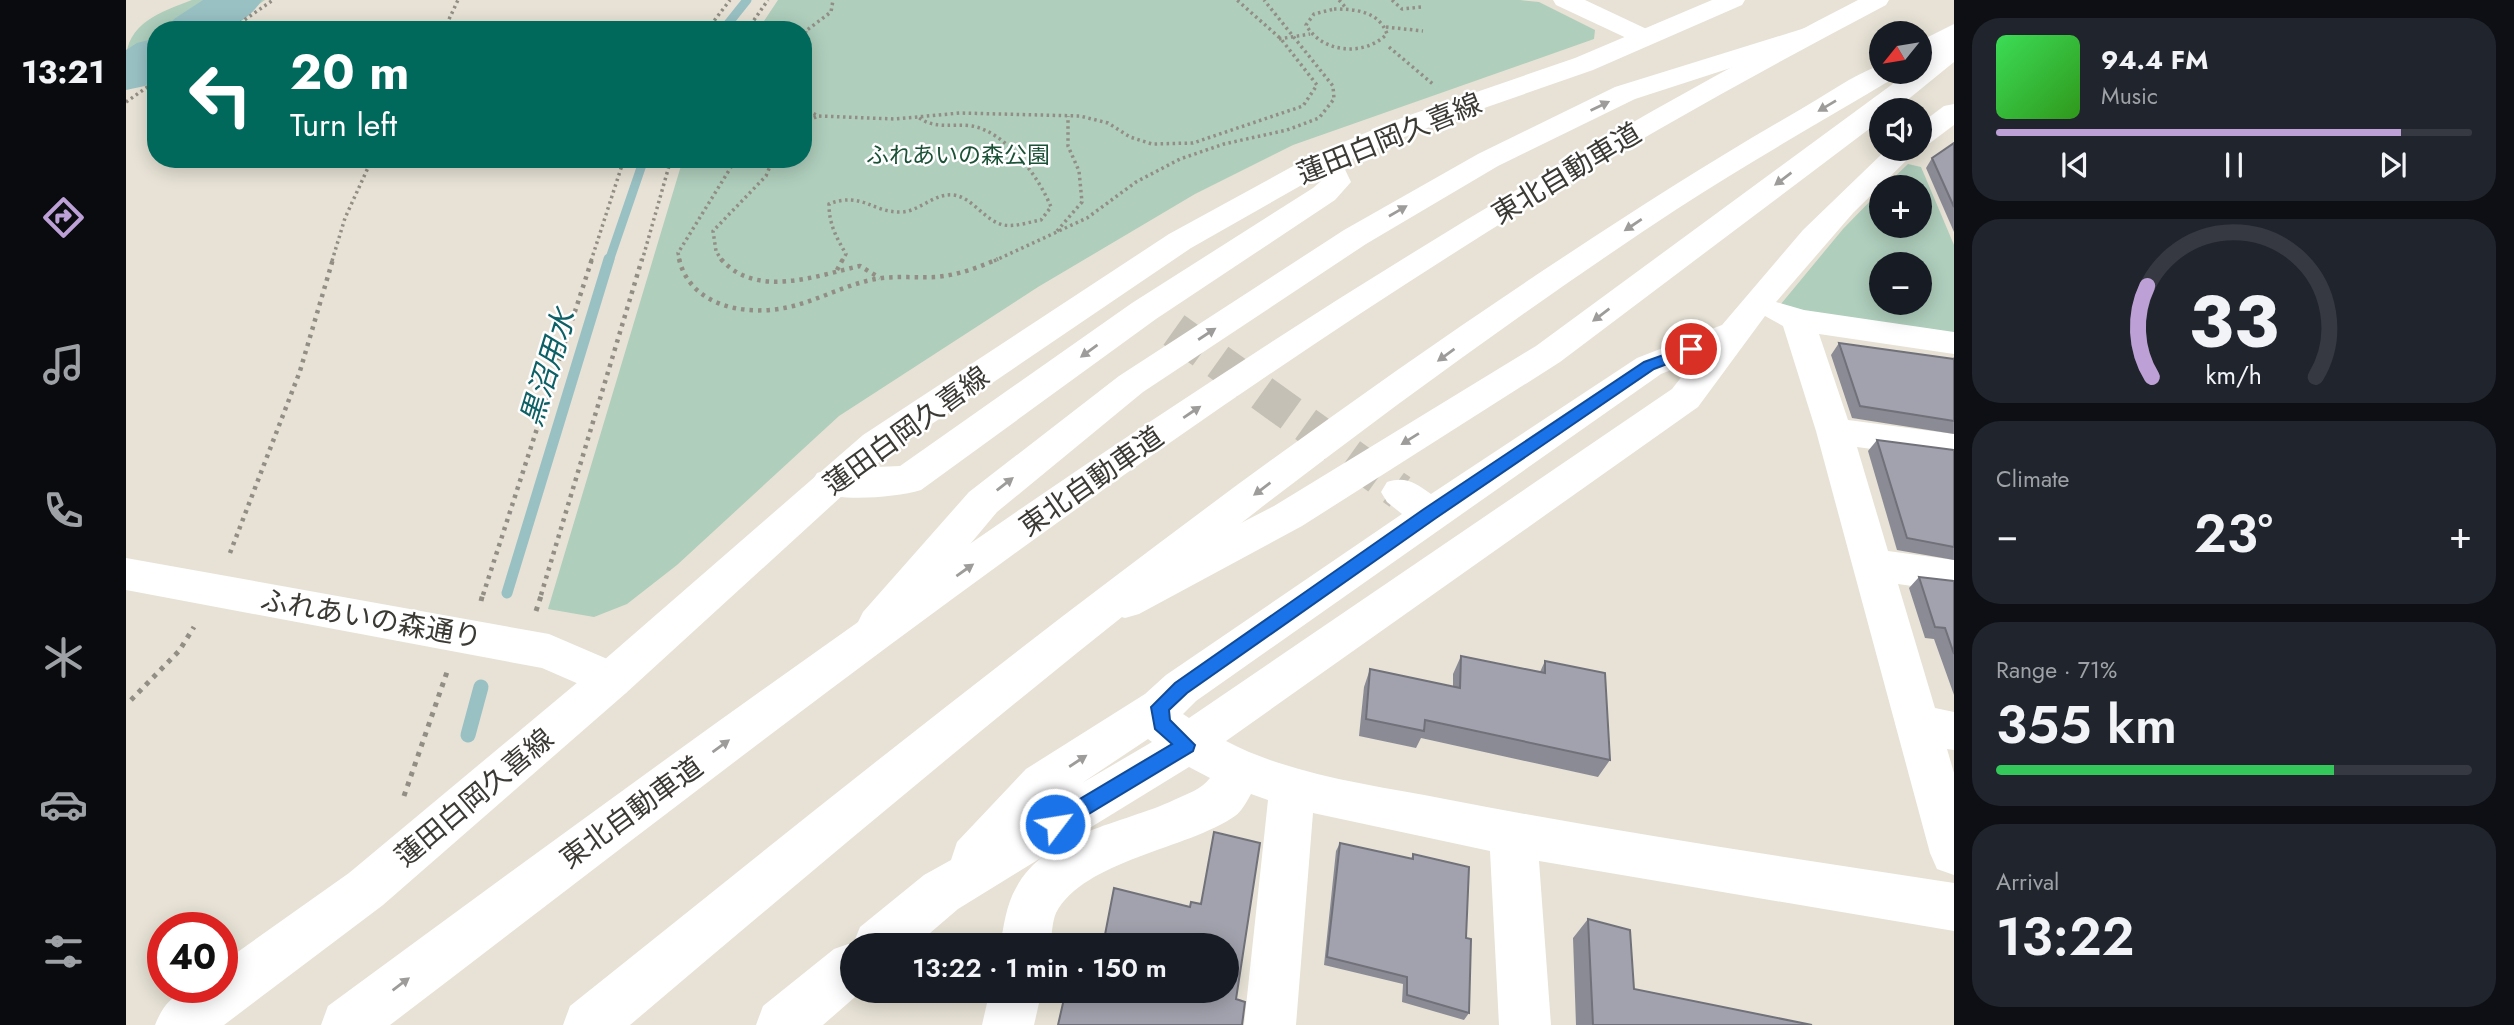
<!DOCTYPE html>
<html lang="en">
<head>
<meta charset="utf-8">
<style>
	:root { --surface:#171b24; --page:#20242c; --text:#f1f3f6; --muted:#9ea1a6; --line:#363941; --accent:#bca0d6 }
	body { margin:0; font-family:Jost,"Noto Sans JP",sans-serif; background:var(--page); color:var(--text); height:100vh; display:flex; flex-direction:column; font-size:26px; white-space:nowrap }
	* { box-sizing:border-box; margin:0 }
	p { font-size:23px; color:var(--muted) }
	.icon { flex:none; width:38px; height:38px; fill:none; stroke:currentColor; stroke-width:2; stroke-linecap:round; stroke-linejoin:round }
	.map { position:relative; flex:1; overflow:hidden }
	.panel { display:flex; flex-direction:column; gap:18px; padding:18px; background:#0d0f14; width:560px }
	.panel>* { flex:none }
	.hud { position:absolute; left:21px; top:21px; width:665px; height:147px; border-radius:28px; box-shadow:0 4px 18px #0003; background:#00695c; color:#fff; overflow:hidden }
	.needle { width:46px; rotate:240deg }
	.fabs { position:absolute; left:1743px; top:21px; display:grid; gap:14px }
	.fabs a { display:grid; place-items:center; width:63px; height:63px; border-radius:50%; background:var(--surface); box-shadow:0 4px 18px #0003; font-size:35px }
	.speed { position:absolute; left:21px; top:912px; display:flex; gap:14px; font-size:35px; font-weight:700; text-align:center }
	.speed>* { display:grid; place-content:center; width:91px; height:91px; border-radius:50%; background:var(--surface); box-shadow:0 4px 18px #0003; line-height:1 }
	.speed .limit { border:10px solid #d22; background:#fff; color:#111 }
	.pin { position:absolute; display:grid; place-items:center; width:60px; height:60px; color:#fff; margin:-30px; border:4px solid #fff; border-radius:50%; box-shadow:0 2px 7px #0007 }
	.me { position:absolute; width:77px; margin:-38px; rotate:59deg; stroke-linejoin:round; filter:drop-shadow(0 0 5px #0008) }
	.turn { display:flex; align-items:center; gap:24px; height:147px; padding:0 28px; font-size:32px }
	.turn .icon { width:91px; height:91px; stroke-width:2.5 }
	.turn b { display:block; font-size:49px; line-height:60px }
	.big { font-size:52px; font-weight:600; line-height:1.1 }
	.panel .card { flex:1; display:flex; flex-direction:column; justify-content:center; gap:10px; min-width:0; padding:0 24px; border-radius:28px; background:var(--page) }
	.panel .dial { align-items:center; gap:0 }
	.dial svg { height:182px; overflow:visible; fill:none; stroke:var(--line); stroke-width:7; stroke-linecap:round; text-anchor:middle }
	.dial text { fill:var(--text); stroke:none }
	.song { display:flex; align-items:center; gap:21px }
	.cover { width:84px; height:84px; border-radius:10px; background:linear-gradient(135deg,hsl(130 70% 55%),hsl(110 70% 35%)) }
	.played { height:7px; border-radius:4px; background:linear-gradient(90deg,var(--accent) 85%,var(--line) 85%) }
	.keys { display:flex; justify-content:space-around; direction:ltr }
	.heat { display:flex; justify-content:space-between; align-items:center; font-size:38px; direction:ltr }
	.charge { height:10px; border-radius:5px; background:linear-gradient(90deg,#34c759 71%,var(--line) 0) }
	.trip { position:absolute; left:714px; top:933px; width:399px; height:70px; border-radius:35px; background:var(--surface); box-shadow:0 4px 18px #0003; font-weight:600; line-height:70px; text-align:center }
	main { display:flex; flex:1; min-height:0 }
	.menu { display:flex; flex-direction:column; width:126px; justify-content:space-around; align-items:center; background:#090b0e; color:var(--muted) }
	.menu .icon { width:49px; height:49px }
	.menu .on { color:var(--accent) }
	.menu b { font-size:32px; color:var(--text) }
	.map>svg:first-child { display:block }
	.green { fill:#afcebc; fill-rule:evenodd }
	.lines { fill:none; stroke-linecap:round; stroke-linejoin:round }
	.stream-far2 { stroke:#99c1c4; stroke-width:9 }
	.stream-far1 { stroke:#99c1c4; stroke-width:11 }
	.stream { stroke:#99c1c4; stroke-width:15 }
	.river { fill:#99c1c4; fill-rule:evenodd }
	.minor-tunnel { stroke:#c5c0b5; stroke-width:36; stroke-dasharray:36 18; stroke-linecap:butt }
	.path-far2 { stroke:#928e85; stroke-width:3.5; stroke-dasharray:2.5 3.5; stroke-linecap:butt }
	.path-far1 { stroke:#928e85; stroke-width:4.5; stroke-dasharray:3.5 5; stroke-linecap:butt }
	.path { stroke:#928e85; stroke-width:5; stroke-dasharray:4.5 6; stroke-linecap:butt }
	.minor { fill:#fff; fill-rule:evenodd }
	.major { fill:#fff; fill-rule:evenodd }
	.highway { fill:#fff; fill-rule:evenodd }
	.wall { fill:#8b8b96 }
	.building { fill:#a2a2ae; stroke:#71717a; stroke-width:2 }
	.oneway { fill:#9e9c9a }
	.route { fill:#1a73e8; stroke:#114b97; stroke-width:2 }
	.labels { text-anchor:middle; stroke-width:5; stroke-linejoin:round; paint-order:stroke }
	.far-park-label { font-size:23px; fill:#1b5237; stroke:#fff }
	.street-label { font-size:28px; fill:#3c3a35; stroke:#fff }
	.water-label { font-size:30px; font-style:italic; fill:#0c6066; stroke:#fff }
</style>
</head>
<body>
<main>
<nav class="menu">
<b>13:21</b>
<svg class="icon on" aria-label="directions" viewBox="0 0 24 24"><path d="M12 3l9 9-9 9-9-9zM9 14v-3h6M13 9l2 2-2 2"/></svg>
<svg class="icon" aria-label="music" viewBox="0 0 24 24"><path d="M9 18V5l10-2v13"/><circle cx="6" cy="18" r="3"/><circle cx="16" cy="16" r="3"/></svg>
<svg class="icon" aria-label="phone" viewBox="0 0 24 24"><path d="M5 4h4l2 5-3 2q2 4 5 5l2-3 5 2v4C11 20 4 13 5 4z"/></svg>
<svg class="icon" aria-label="climate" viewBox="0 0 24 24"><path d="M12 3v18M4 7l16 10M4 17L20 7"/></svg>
<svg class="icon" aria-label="car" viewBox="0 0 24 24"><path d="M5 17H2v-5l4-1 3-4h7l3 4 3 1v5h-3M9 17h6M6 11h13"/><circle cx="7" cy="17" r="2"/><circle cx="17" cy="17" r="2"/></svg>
<svg class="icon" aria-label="filters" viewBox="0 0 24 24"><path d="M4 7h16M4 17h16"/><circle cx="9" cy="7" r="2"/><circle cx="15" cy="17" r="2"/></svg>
</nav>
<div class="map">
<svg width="1828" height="1025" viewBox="0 0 1828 1025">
	<rect width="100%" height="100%" fill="#e7e2d5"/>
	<!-- green -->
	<g class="green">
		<path d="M 66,0 L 93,0 L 48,30 L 30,30 L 30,42 L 0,61 C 0,23 35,12 66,0 Z"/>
		<path d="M 125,0 L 139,0 L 96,30 L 80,30 Z"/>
		<path d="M 652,0 L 1394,0 L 1413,2 L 1469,30 L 1468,39 L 1167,145 L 1069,194 L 912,287 L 713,416 L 551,565 L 501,604 L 468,617 L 422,609 L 557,159 L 677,159 L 677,30 L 632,30 Z"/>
		<path d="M 1782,164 L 1795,167 L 1828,245 L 1828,334 L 1669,313 L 1655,304 L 1717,229 L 1755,190 L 1755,226 L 1794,226 L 1794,187 L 1758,187 ZM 1755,264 L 1794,264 L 1794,303 L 1755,303 Z"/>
	</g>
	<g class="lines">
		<!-- stream-far2 -->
		<g class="stream-far2">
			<path d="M 597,30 L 621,0"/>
			<path d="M 483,261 L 518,159"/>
		</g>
		<!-- stream-far1 -->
		<path class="stream-far1" d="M 381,593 L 483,259"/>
		<!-- stream -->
		<path class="stream" d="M 342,735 L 355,687"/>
		<!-- river -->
		<g class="river">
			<path d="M 77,0 L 136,0 C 111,37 80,30 40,30 L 48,19 Z"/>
			<path d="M 30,38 L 30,78 L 19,86 L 0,90 L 0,50 L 11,43 Z"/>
		</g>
		<!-- minor-tunnel -->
		<path class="minor-tunnel" d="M 1048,330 L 1274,492"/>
		<!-- path-far2 -->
		<g class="path-far2">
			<path d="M 1213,0 L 1221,9"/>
			<path d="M 1266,0 L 1276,9 L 1295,7"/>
			<path d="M 1208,9 C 1229,9 1253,11 1261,34 C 1238,57 1196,53 1180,25 L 1188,14 Z"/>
			<path d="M 1260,27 L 1297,31"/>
			<path d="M 104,30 L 147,0"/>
			<path d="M 318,30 L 332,0"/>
			<path d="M 581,30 L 604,0"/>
			<path d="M 621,30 L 642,0"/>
			<path d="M 677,33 L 705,12 L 707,0"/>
			<path d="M 1153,39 L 1184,34"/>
			<path d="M 677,44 L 680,31"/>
			<path d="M 1263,47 L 1308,85"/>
			<path d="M 0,102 L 30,81"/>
			<path d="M 677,108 L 692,116 L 769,119 L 834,113 L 954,116 L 982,123 L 1004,137 L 1026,144 L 1067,143 L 1177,106 L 1191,85 L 1155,39 L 1111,0"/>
			<path d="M 677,123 L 692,116"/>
			<path d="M 931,231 L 956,202 L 953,171 L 942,146 L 942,116"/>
			<path d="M 206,261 L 219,218 L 246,159"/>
			<path d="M 465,261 L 498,159"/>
			<path d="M 516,261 L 545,159"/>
			<path d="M 554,261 L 552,253 L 610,159"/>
			<path d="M 596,261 L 590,251 L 587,231 L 640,176 L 647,159"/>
			<path d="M 716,261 L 720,254 C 710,237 703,224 703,204 C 736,191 746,213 776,212 C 794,211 808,193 827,195 C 847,197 858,221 878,225 C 890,227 903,222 915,220 L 925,207 C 913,177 880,132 846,126 C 826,123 809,130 792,117"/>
			<path d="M 868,261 L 961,218 L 1010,182 L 1054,159 L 1098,144 L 1161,130 L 1193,118 L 1208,99 L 1207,86 L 1138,0"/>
		</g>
		<!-- path-far1 -->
		<g class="path-far1">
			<path d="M 553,259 C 564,305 616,316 658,308 C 691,302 723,282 756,278 C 774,276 792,278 810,277 C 832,275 851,268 872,259"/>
			<path d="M 595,259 C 630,299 689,276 734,266 L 754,278"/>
			<path d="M 711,270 L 717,259"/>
			<path d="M 104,553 L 174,371 L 207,259"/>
			<path d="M 357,595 L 466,259"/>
			<path d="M 415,595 L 516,259"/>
		</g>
		<!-- path -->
		<g class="path">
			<path d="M 355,601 L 357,593"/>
			<path d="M 410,611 L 416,593"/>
			<path d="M 5,700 L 53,651 L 68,627"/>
			<path d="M 278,796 L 321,672"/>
		</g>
		<!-- minor -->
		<g class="minor">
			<path d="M 1427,0 L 1459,0 L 1527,32 L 1531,37 L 1527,42 L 1509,42 L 1430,5 Z"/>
			<path d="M 1679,28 L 1688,31 L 1692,36 L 1688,41 L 1509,99 L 1372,166 L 1240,244 L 1017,392 L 871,512 L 767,636 L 752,641 L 737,636 L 731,624 L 737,612 L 843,492 L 993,376 L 1218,230 L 1352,154 L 1489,87 Z"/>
			<path d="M 1828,41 L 1828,62 L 1769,110 L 1755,110 L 1755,120 L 1434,362 L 1176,526 L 1013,614 L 999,618 L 985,614 L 979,602 L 985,590 L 1148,506 L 1410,346 L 1783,72 L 1794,72 L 1794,63 L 1819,44 Z"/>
			<path d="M 1828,104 L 1828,125 L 1804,143 L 1794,145 L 1794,124 L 1818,106 Z"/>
			<path d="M 1761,149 L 1792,149 L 1727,213 L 1650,302 L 1678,310 L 1828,332 L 1828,354 L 1693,334 L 1722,420 L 1828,434 L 1828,460 L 1731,447 L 1762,551 L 1828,560 L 1828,592 L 1772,584 L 1809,708 L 1828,712 L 1828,750 L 1821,749 L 1828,773 L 1828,875 L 1811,869 L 1804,853 L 1690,431 L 1657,326 L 1639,316 L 1572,407 L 1100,741 C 1164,775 1247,785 1319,799 C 1488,832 1658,857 1828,883 L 1828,931 L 1413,861 L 1425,1025 L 1373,1025 L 1364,851 L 1187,813 L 1170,1025 L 1118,1025 L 1142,800 L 1125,794 C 1121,801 1116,811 1109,816 C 1062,849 958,860 930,913 C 926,922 926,936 924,945 L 874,945 C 878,926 880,905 890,888 C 920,832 997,824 1048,800 C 1061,794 1076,789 1084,778 L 1063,767 L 832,909 L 790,945 L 726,945 L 726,990 L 737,990 L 697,1025 L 630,1025 L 637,1006 L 708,949 L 728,942 L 734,927 L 798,875 L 825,860 L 831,842 L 900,769 L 1019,694 L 1040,675 L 1276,514 L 1261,502 L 1255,492 L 1261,482 C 1280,476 1289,483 1305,494 L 1511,358 L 1596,325 L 1677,230 ZM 1568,361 L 1546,389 L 1063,718 L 1057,714 L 1070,701 L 1535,374 ZM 1022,739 L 1026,742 L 956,783 Z"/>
			<path d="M 1201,150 L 1211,153 L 1225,182 L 1209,200 L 1030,319 L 795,490 C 769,498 716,501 691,493 L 685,483 L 691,473 L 704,469 L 774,466 L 1006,303 L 1187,188 L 1195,181 L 1187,159 L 1191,153 Z"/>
			<path d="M 0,558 L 423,634 L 500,667 L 507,680 L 500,693 L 485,698 L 416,668 L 0,590 Z"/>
			<path d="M 864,990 L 916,990 L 908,1025 L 856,1025 Z"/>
		</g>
		<!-- major -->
		<path class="major" d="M 1586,0 L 1619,0 L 1616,5 L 1467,70 L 1298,129 L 1211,165 L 1065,248 L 763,453 L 500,693 L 257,905 L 98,1025 L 29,1025 C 43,990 62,987 96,987 L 96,963 L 223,873 L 470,667 L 737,435 L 1043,234 L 1191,153 L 1278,117 L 1449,58 Z"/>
		<!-- highway -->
		<g class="highway">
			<path d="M 1732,0 L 1763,0 L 1760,5 C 1644,66 1530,129 1418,197 C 1014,444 640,738 264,1025 L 195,1025 L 202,1006 C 694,645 1189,280 1732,0 Z"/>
			<path d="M 1828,24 L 1828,43 L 1794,60 L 1794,41 Z"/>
			<path d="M 1755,65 L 1755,72 L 1772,72 L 1768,78 C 1696,121 1622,163 1551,209 C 1181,453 841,740 504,1025 L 437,1025 L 444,1006 C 767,747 1090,486 1436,258 C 1513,207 1590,158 1670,112 C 1697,97 1726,75 1755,65 Z"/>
		</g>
	</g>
	<!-- wall -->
	<g class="wall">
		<path d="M 1828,143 L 1828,232 L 1800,168 L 1806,158 Z"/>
		<path d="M 1713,343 L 1826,359 L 1828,357 L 1828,434 L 1726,418 L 1705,355 Z"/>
		<path d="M 1751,440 L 1828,450 L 1828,560 L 1771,550 L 1742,451 Z"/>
		<path d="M 1793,577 L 1828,581 L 1828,695 L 1808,639 L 1799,638 L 1783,588 Z"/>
		<path d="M 1335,656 L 1414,672 L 1419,661 L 1484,760 L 1472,777 L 1295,738 L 1290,748 L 1233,736 L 1238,687 L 1244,669 L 1327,687 L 1327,674 Z"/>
		<path d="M 1214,843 L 1285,859 L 1287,854 L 1340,938 L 1343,1013 L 1338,1020 L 1276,1002 L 1277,984 L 1198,965 L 1210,851 Z"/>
		<path d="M 1462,919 L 1508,989 L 1686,1025 L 1450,1025 L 1447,938 Z"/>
	</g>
	<!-- building -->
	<g class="building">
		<path d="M 1828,143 L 1828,207 L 1806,158 Z"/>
		<path d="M 1713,343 L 1828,359 L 1828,421 L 1734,406 Z"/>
		<path d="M 1751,440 L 1828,450 L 1828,547 L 1781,538 Z"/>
		<path d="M 1793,577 L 1828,581 L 1828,654 L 1819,628 L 1809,627 Z"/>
		<path d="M 1335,656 L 1419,673 L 1419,661 L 1479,673 L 1484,760 L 1299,720 L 1298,731 L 1240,719 L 1244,669 L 1334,688 Z"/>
		<path d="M 1088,832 L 1134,843 L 1110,999 L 1119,1002 L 1116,1025 L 932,1025 L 940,990 L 1101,990 L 1101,945 L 977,945 L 988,888 L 1064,907 L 1065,902 L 1075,904 Z"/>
		<path d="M 1214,843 L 1287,859 L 1287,854 L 1343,867 L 1340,938 L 1345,939 L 1343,1013 L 1281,995 L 1281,977 L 1201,957 Z"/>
		<path d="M 1462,919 L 1504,930 L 1508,989 L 1686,1025 L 1467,1025 Z"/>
	</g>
	<!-- one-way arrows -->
	<defs><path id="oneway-solid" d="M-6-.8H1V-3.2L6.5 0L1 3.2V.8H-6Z" transform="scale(1.75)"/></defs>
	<g class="oneway">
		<use href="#oneway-solid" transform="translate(1474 106) rotate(-26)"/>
		<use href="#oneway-solid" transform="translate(1701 106) rotate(149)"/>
		<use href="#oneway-solid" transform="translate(1657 179) rotate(143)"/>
		<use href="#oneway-solid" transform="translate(1272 211) rotate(-30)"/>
		<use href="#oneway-solid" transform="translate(1507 225) rotate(146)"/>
		<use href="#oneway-solid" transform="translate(1475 315) rotate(143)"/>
		<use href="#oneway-solid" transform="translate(1081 334) rotate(-33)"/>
		<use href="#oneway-solid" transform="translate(963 351) rotate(144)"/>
		<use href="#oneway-solid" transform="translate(1320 355) rotate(144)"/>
		<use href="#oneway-solid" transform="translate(1066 412) rotate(-34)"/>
		<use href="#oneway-solid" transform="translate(1284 439) rotate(148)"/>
		<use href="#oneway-solid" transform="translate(879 484) rotate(-38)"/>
		<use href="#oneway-solid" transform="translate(1136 489) rotate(143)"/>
		<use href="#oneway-solid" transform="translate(839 570) rotate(-35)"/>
		<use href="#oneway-solid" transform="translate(595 746) rotate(-36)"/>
		<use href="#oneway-solid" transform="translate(952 761) rotate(-33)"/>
		<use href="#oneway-solid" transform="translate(275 984) rotate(-37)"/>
	</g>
	<!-- route -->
	<path class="route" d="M 1565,345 L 1572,349 L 1570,353 L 1528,369 L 1310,518 L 1061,693 L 1043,710 L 1044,720 L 1069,745 L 1067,751 L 936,830 L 929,833 L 922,830 L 919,824 L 922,818 L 1046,744 L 1029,729 L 1025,707 L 1049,683 L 1298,509 L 1518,362 Z"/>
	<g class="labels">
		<!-- far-park labels -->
		<g class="far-park-label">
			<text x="832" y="163">ふれあいの森公園</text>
		</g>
		<!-- street labels -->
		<g class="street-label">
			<text transform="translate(1263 138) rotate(-22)" y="10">蓮田白岡久喜線</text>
			<text transform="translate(1440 173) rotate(-31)" y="10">東北自動車道</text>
			<text transform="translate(780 430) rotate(-36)" y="10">蓮田白岡久喜線</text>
			<text transform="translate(965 481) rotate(-35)" y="10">東北自動車道</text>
			<text transform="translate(245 618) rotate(10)" y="10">ふれあいの森通り</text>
			<text transform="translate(348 797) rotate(-40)" y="10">蓮田白岡久喜線</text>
			<text transform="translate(505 812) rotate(-36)" y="10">東北自動車道</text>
		</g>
		<!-- water labels -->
		<g class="water-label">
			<text transform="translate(422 368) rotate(-73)" y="10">黒沼用水</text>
		</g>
	</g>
</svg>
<div class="fabs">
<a><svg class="needle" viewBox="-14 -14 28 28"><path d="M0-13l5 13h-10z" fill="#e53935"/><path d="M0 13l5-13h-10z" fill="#9ea1a6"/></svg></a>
<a><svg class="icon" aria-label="sound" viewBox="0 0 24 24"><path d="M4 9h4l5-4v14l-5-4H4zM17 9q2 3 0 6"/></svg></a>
<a>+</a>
<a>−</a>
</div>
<div class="speed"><div class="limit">40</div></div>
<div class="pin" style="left:1565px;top:349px;background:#d93025"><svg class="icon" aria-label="arrive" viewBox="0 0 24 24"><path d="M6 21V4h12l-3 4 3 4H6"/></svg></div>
<svg class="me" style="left:929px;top:824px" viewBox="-20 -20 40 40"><circle r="17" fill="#1a73e8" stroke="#fff" stroke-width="3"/><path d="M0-11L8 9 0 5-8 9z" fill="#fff"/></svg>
<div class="trip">13:22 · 1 min · 150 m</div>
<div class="hud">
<div class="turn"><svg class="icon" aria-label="left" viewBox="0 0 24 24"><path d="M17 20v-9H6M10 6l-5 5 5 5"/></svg><div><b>20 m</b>Turn left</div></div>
</div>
</div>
<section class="panel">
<div class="card">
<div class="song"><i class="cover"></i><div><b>94.4 FM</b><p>Music</p></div></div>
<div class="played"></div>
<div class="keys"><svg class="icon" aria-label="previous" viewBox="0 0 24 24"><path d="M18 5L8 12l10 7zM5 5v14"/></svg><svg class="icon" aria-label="pause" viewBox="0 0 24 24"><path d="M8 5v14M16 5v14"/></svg><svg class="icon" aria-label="next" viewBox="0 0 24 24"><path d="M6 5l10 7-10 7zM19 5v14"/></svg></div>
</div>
<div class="card dial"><svg viewBox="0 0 100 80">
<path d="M14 69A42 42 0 1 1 86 69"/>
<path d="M14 69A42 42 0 0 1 12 29" stroke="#bca0d6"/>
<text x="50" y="56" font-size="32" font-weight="700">33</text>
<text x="50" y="72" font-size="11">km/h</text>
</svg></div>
<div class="card"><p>Climate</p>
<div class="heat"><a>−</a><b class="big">23°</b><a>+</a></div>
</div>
<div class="card"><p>Range · 71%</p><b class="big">355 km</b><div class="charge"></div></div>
<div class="card"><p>Arrival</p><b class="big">13:22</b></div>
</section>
</main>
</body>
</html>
